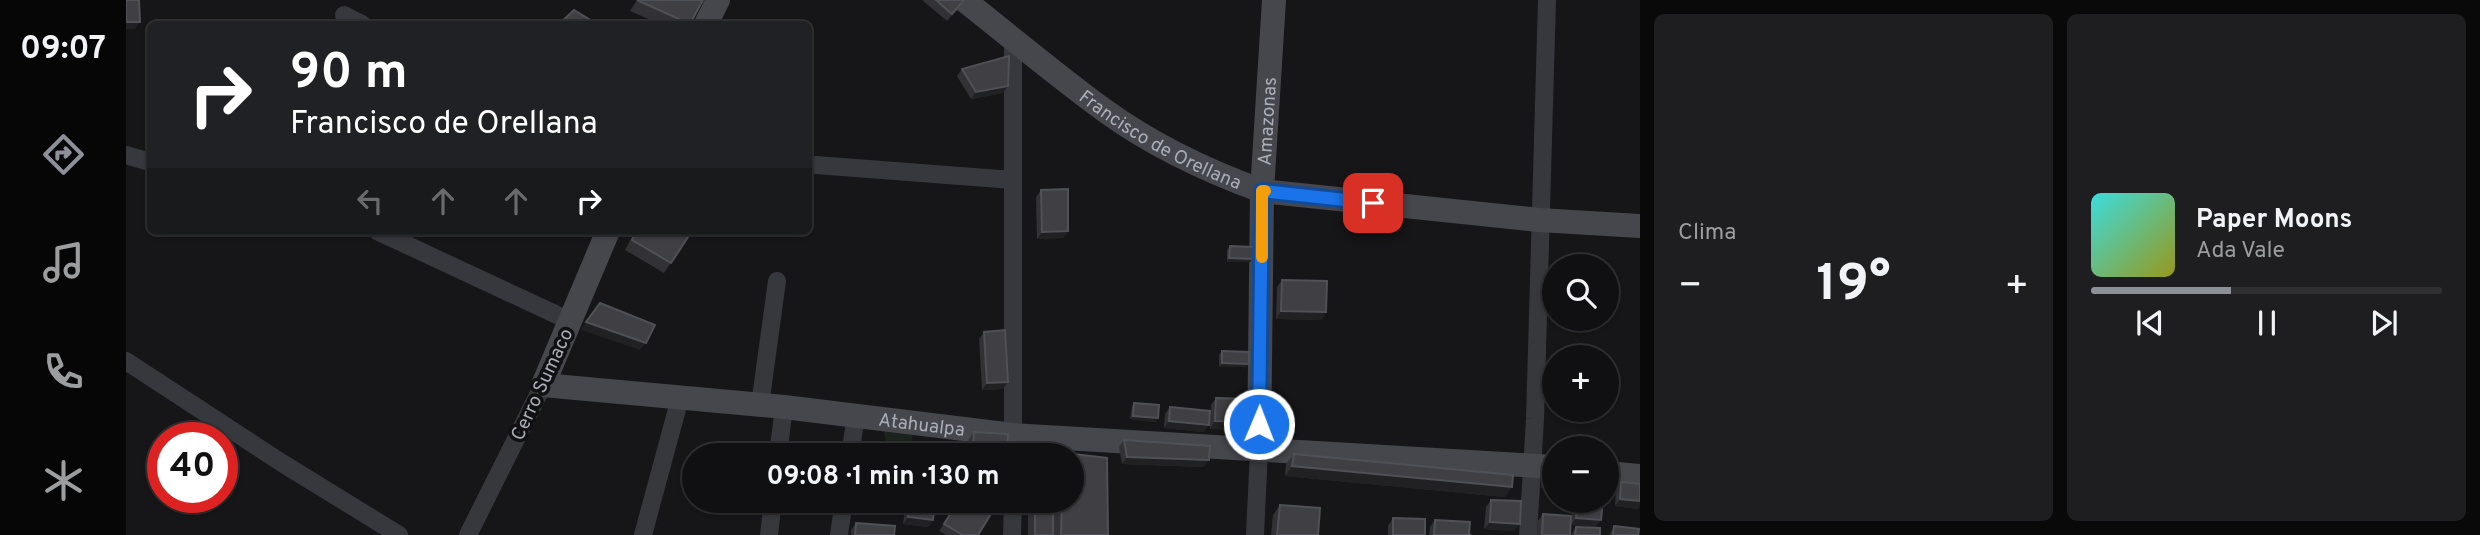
<!DOCTYPE html>
<html lang="es">
<head>
<meta charset="utf-8">
<style>
	:root { --surface:#101012; --page:#1e1e20; --text:#f1f3f6; --muted:#9c9d9f; --line:#303032; --accent:#8c9099 }
	body { margin:0; font-family:Overpass,sans-serif; background:var(--page); color:var(--text); height:100vh; display:flex; flex-direction:column; font-size:26px; white-space:nowrap }
	* { box-sizing:border-box; margin:0 }
	p { font-size:23px; color:var(--muted) }
	.icon { flex:none; width:38px; height:38px; fill:none; stroke:currentColor; stroke-width:2; stroke-linecap:round; stroke-linejoin:round }
	.map { position:relative; flex:1; overflow:hidden }
	.panel { display:flex; flex-direction:column; gap:14px; padding:14px; background:#09090a; width:840px }
	.panel>* { flex:none }
	.hud { position:absolute; left:21px; top:21px; width:665px; height:214px; border-radius:10px; box-shadow:0 2px 5px #0004,0 0 0 2px var(--line); background:#202124; color:#fff; overflow:hidden }
	.tools { position:absolute; left:1416px; top:254px; display:grid; gap:14px }
	.tools a { display:grid; place-items:center; width:77px; height:77px; border-radius:50%; background:var(--surface); box-shadow:0 2px 5px #0004,0 0 0 2px var(--line); font-size:35px }
	.speed { position:absolute; left:21px; top:422px; display:flex; gap:14px; font-size:35px; font-weight:700; text-align:center }
	.speed>* { display:grid; place-content:center; width:91px; height:91px; border-radius:50%; background:var(--surface); box-shadow:0 2px 5px #0004,0 0 0 2px var(--line); line-height:1 }
	.speed .limit { border:10px solid #d22; background:#fff; color:#111 }
	.pin { position:absolute; display:grid; place-items:center; width:60px; height:60px; color:#fff; margin:-30px; border-radius:14px; box-shadow:0 4px 10px #0006 }
	.me { position:absolute; width:77px; margin:-38px; rotate:1deg; stroke-linejoin:round; filter:drop-shadow(0 0 5px #0008) }
	.turn { display:flex; align-items:center; gap:24px; height:147px; padding:0 28px; font-size:32px }
	.turn .icon { width:91px; height:91px; stroke-width:2.5 }
	.turn b { display:block; font-size:49px; line-height:60px }
	.lanes { display:flex; align-items:center; height:66px; padding:0 28px; background:#0003; justify-content:center; gap:35px; direction:ltr }
	.lanes .off { opacity:.35 }
	.big { font-size:52px; font-weight:700; line-height:1.1 }
	.panel .widget { flex:1; display:flex; flex-direction:column; justify-content:center; gap:10px; min-width:0; padding:0 24px; border-radius:10px; background:var(--page) }
	.song { display:flex; align-items:center; gap:21px }
	.cover { width:84px; height:84px; border-radius:10px; background:linear-gradient(135deg,hsl(180 70% 55%),hsl(60 70% 35%)) }
	.played { height:7px; border-radius:4px; background:linear-gradient(90deg,var(--accent) 40%,var(--line) 40%) }
	.keys { display:flex; justify-content:space-around; direction:ltr }
	.heat { display:flex; justify-content:space-between; align-items:center; font-size:38px; direction:ltr }
	.panel .tiles { flex:1; display:grid; gap:14px; grid-template-columns:repeat(2,1fr) }
	.trip { position:absolute; left:556px; top:443px; width:402px; height:70px; border-radius:35px; background:var(--surface); box-shadow:0 2px 5px #0004,0 0 0 2px var(--line); font-weight:700; line-height:70px; text-align:center }
	main { display:flex; flex:1; min-height:0 }
	.tab-bar { display:flex; flex-direction:column; width:126px; justify-content:space-around; align-items:center; background:#060607; color:var(--muted) }
	.tab-bar .icon { width:49px; height:49px }
	.tab-bar .current { color:var(--accent) }
	.tab-bar b { font-size:32px; color:var(--text) }
	.map>svg:first-child { display:block }
	.green { fill:#1c231d }
	.lines { fill:none; stroke-linecap:round; stroke-linejoin:round }
	.street { stroke:#37383d; stroke-width:18 }
	.secondary { stroke:#45474d; stroke-width:24 }
	.wall { fill:#323236 }
	.shaded-wall { fill:#212124 }
	.building { fill:#3f3f44; stroke:#4f5156; stroke-width:2 }
	.route-casing { stroke:#114b97; stroke-width:18 }
	.route { stroke:#1a73e8; stroke-width:12 }
	.slow { stroke:#f59e0b; stroke-width:12 }
	.labels { text-anchor:middle; stroke-width:7; stroke-linejoin:round; paint-order:stroke }
	.street-label { font-size:19px; fill:#a8adb8; stroke:#111113 }
</style>
</head>
<body>
<main>
<nav class="tab-bar">
<b>09:07</b>
<svg class="icon current" aria-label="directions" viewBox="0 0 24 24"><path d="M12 3l9 9-9 9-9-9zM9 14v-3h6M13 9l2 2-2 2"/></svg>
<svg class="icon" aria-label="music" viewBox="0 0 24 24"><path d="M9 18V5l10-2v13"/><circle cx="6" cy="18" r="3"/><circle cx="16" cy="16" r="3"/></svg>
<svg class="icon" aria-label="phone" viewBox="0 0 24 24"><path d="M5 4h4l2 5-3 2q2 4 5 5l2-3 5 2v4C11 20 4 13 5 4z"/></svg>
<svg class="icon" aria-label="climate" viewBox="0 0 24 24"><path d="M12 3v18M4 7l16 10M4 17L20 7"/></svg>
</nav>
<div class="map">
<svg width="1514" height="535" viewBox="0 0 1514 535">
	<rect width="100%" height="100%" fill="#161618"/>
	<!-- green -->
	<path class="green" d="M 756,424 L 787,429 L 785,455 L 763,455 Z"/>
	<g class="lines">
		<!-- street -->
		<g class="street">
			<path d="M 218,15 L 236,24"/>
			<path d="M 0,155 L 24,162"/>
			<path d="M 690,165 L 887,180"/>
			<path d="M 251,231 L 444,321"/>
			<path d="M 0,361 L 156,463 L 273,535"/>
			<path d="M 634,405 L 651,281"/>
			<path d="M 652,455 L 658,407"/>
			<path d="M 724,455 L 730,416"/>
			<path d="M 887,455 L 887,39"/>
			<path d="M 342,535 L 417,385"/>
			<path d="M 517,535 L 554,398"/>
			<path d="M 643,535 L 647,500"/>
			<path d="M 713,535 L 718,500"/>
			<path d="M 886,535 L 887,500"/>
			<path d="M 1129,535 L 1133,450"/>
			<path d="M 1402,535 L 1409,419 L 1421,0"/>
		</g>
		<!-- secondary -->
		<g class="secondary">
			<path id="s1" d="M 838,0 C 885,37 930,75 978,110 C 1026,145 1081,171 1136,191 L 1413,220 L 1514,226"/>
			<path d="M 580,24 L 592,0"/>
			<path id="s2" d="M 482,231 L 417,385 L 658,407 L 887,435 L 1428,467"/>
			<path id="s3" d="M 1133,450 L 1136,191 L 1148,0"/>
			<path d="M 1480,473 L 1514,476"/>
		</g>
	</g>
	<!-- wall -->
	<g class="wall">
		<path d="M 511,0 L 564,24 L 534,24 L 504,11 Z"/>
		<path d="M 796,0 L 839,0 L 821,21 Z"/>
		<path d="M 24,25 L 24,72 L 22,72 L 22,29 Z"/>
		<path d="M 836,69 L 877,93 L 845,99 L 831,76 Z"/>
		<path d="M 915,190 L 942,231 L 937,238 L 911,239 L 910,197 Z"/>
		<path d="M 509,231 L 566,231 L 538,273 L 499,250 Z"/>
		<path d="M 1104,246 L 1124,262 L 1101,262 L 1101,250 Z"/>
		<path d="M 1156,280 L 1200,312 L 1195,320 L 1150,319 L 1151,287 Z"/>
		<path d="M 858,332 L 877,389 L 856,390 L 853,339 Z"/>
		<path d="M 1096,351 L 1120,367 L 1093,367 L 1093,355 Z"/>
		<path d="M 1090,398 L 1123,422 L 1118,430 L 1084,429 L 1085,405 Z"/>
		<path d="M 1008,403 L 1032,418 L 1029,422 L 1004,419 L 1006,406 Z"/>
		<path d="M 1044,407 L 1078,432 L 1038,428 L 1039,414 Z"/>
		<path d="M 848,432 L 881,455 L 850,455 L 842,454 L 843,439 Z"/>
		<path d="M 998,440 L 1078,467 L 996,464 L 993,447 Z"/>
		<path d="M 939,453 L 981,458 L 982,535 L 902,535 L 902,500 L 927,500 L 927,523 L 928,500 L 947,500 L 947,455 L 937,455 Z"/>
		<path d="M 1168,454 L 1379,497 L 1159,476 L 1160,464 Z"/>
		<path d="M 1419,472 L 1428,473 L 1428,489 L 1415,488 L 1417,475 Z"/>
		<path d="M 1495,482 L 1512,509 L 1489,506 L 1490,489 Z"/>
		<path d="M 782,500 L 809,500 L 807,520 L 802,527 L 777,524 L 780,504 Z"/>
		<path d="M 833,500 L 852,535 L 820,535 L 813,531 Z"/>
		<path d="M 1365,500 L 1388,531 L 1358,529 L 1360,507 Z"/>
		<path d="M 1447,500 L 1477,500 L 1470,527 L 1445,525 Z"/>
		<path d="M 1154,505 L 1192,535 L 1145,535 L 1147,515 Z"/>
		<path d="M 1417,514 L 1444,535 L 1411,535 L 1412,521 Z"/>
		<path d="M 1267,518 L 1299,535 L 1262,535 L 1262,526 Z"/>
		<path d="M 1309,520 L 1345,535 L 1303,535 L 1304,527 Z"/>
		<path d="M 730,523 L 768,535 L 725,535 L 725,530 Z"/>
		<path d="M 1488,526 L 1512,535 L 1483,535 Z"/>
		<path d="M 1450,527 L 1474,535 L 1445,535 Z"/>
	</g>
	<!-- shaded-wall -->
	<g class="shaded-wall">
		<path d="M 0,22 L 14,22 L 9,29 L 0,29 Z"/>
		<path d="M 882,86 L 877,93 L 845,99 L 850,92 Z"/>
		<path d="M 942,231 L 937,238 L 911,239 L 916,232 Z"/>
		<path d="M 1103,258 L 1127,259 L 1124,262 L 1101,262 Z"/>
		<path d="M 1155,311 L 1200,312 L 1195,320 L 1150,319 Z"/>
		<path d="M 460,322 L 520,343 L 514,350 L 455,330 Z"/>
		<path d="M 1096,363 L 1123,364 L 1120,367 L 1093,367 Z"/>
		<path d="M 882,382 L 877,389 L 856,390 L 861,383 Z"/>
		<path d="M 1007,416 L 1032,418 L 1029,422 L 1004,419 Z"/>
		<path d="M 1043,421 L 1083,425 L 1078,432 L 1038,428 Z"/>
		<path d="M 1089,421 L 1123,422 L 1118,430 L 1084,429 Z"/>
		<path d="M 847,446 L 855,447 L 850,454 L 842,454 Z"/>
		<path d="M 1001,457 L 1083,460 L 1078,467 L 996,464 Z"/>
		<path d="M 1166,466 L 1386,487 L 1379,497 L 1159,476 Z"/>
		<path d="M 1418,484 L 1428,485 L 1428,489 L 1415,488 Z"/>
		<path d="M 1494,499 L 1514,501 L 1514,505 L 1512,509 L 1489,506 Z"/>
		<path d="M 782,517 L 807,520 L 802,527 L 777,524 Z"/>
		<path d="M 1450,518 L 1475,520 L 1470,527 L 1445,525 Z"/>
		<path d="M 1364,522 L 1394,524 L 1388,531 L 1358,529 Z"/>
	</g>
	<!-- building -->
	<g class="building">
		<path d="M 0,0 L 13,0 L 14,22 L 0,22 Z"/>
		<path d="M 511,0 L 577,0 L 564,24 Z"/>
		<path d="M 810,0 L 838,0 L 826,14 Z"/>
		<path d="M 448,10 L 471,24 L 433,24 Z"/>
		<rect x="27" y="22" width="18" height="2"/>
		<path d="M 883,56 L 882,86 L 850,92 L 836,69 Z"/>
		<path d="M 942,189 L 942,231 L 916,232 L 915,190 Z"/>
		<path d="M 511,231 L 566,231 L 545,263 L 506,240 Z"/>
		<path d="M 1104,246 L 1127,247 L 1127,259 L 1103,258 Z"/>
		<path d="M 1156,280 L 1201,281 L 1200,312 L 1155,311 Z"/>
		<path d="M 474,303 L 529,325 L 520,343 L 460,322 Z"/>
		<path d="M 879,330 L 882,382 L 861,383 L 858,332 Z"/>
		<path d="M 1096,351 L 1123,352 L 1123,364 L 1096,363 Z"/>
		<path d="M 1090,398 L 1124,399 L 1123,422 L 1089,421 Z"/>
		<path d="M 1008,403 L 1033,405 L 1032,418 L 1007,416 Z"/>
		<path d="M 1044,407 L 1084,411 L 1083,425 L 1043,421 Z"/>
		<path d="M 848,432 L 882,434 L 881,455 L 854,455 L 855,447 L 847,446 Z"/>
		<path d="M 998,440 L 1084,446 L 1083,460 L 1001,457 Z"/>
		<path d="M 840,448 L 841,455 L 829,455 L 828,449 Z"/>
		<path d="M 939,453 L 981,458 L 982,535 L 935,535 L 936,500 L 947,500 L 947,455 L 938,455 Z"/>
		<path d="M 1168,454 L 1387,475 L 1386,487 L 1166,466 Z"/>
		<path d="M 1419,472 L 1428,473 L 1428,485 L 1418,484 Z"/>
		<path d="M 1495,482 L 1514,484 L 1514,501 L 1494,499 Z"/>
		<path d="M 785,500 L 809,500 L 807,520 L 782,517 Z"/>
		<path d="M 833,500 L 855,500 L 868,509 L 852,535 L 837,535 L 818,524 Z"/>
		<rect x="909" y="500" width="18" height="35"/>
		<path d="M 1365,500 L 1395,501 L 1394,524 L 1364,522 Z"/>
		<path d="M 1452,500 L 1477,500 L 1475,520 L 1450,518 Z"/>
		<path d="M 1154,505 L 1194,508 L 1192,535 L 1151,535 Z"/>
		<path d="M 1417,514 L 1445,516 L 1444,535 L 1416,535 Z"/>
		<path d="M 1267,518 L 1299,519 L 1299,535 L 1267,535 Z"/>
		<path d="M 1309,520 L 1344,522 L 1343,534 L 1345,535 L 1308,535 Z"/>
		<path d="M 730,523 L 769,526 L 768,535 L 729,535 Z"/>
		<path d="M 1488,526 L 1513,529 L 1512,535 L 1487,535 Z"/>
		<path d="M 1450,527 L 1474,528 L 1474,535 L 1449,535 Z"/>
	</g>
	<g class="lines">
		<!-- route casing -->
		<g class="route-casing">
			<path id="route" d="M 1133,424 L 1136,191 L 1247,203"/>
		</g>
		<!-- route -->
		<use href="#route" class="route"/>
		<!-- slow -->
		<path class="slow" d="M 1136,257 L 1136,191 L 1139,191"/>
	</g>
	<g class="labels">
		<!-- street labels -->
		<g class="street-label">
			<text dy="7" stroke="none"><textPath href="#s3" startOffset="329">Amazonas</textPath></text>
			<text dy="7" stroke="none"><textPath href="#s1" startOffset="242">Francisco de Orellana</textPath></text>
			<text transform="translate(415 384) rotate(-65)" y="7">Cerro Sumaco</text>
			<text dy="7" stroke="none"><textPath href="#s2" startOffset="548">Atahualpa</textPath></text>
		</g>
	</g>
</svg>
<div class="tools">
<a><svg class="icon" aria-label="search" viewBox="0 0 24 24"><circle cx="10" cy="10" r="6"/><path d="M15 15l6 6"/></svg></a>
<a>+</a>
<a>−</a>
</div>
<div class="speed"><div class="limit">40</div></div>
<div class="pin" style="left:1247px;top:203px;background:#d93025"><svg class="icon" aria-label="arrive" viewBox="0 0 24 24"><path d="M6 21V4h12l-3 4 3 4H6"/></svg></div>
<svg class="me" style="left:1133px;top:424px" viewBox="-20 -20 40 40"><circle r="17" fill="#1a73e8" stroke="#fff" stroke-width="3"/><path d="M0-11L8 9 0 5-8 9z" fill="#fff"/></svg>
<div class="trip">09:08 · 1 min · 130 m</div>
<div class="hud">
<div class="turn"><svg class="icon" aria-label="right" viewBox="0 0 24 24"><path d="M7 20v-9h11M14 6l5 5-5 5"/></svg><div><b>90 m</b>Francisco de Orellana</div></div>
<div class="lanes"><svg class="icon off" aria-label="left" viewBox="0 0 24 24"><path d="M17 20v-9H6M10 6l-5 5 5 5"/></svg><svg class="icon off" aria-label="ahead" viewBox="0 0 24 24"><path d="M12 20V5M6 11l6-6 6 6"/></svg><svg class="icon off" aria-label="ahead" viewBox="0 0 24 24"><path d="M12 20V5M6 11l6-6 6 6"/></svg><svg class="icon" aria-label="right" viewBox="0 0 24 24"><path d="M7 20v-9h11M14 6l5 5-5 5"/></svg></div>
</div>
</div>
<section class="panel">
<div class="tiles">
<div class="widget"><p>Clima</p>
<div class="heat"><a>−</a><b class="big">19°</b><a>+</a></div>
</div>
<div class="widget">
<div class="song"><i class="cover"></i><div><b>Paper Moons</b><p>Ada Vale</p></div></div>
<div class="played"></div>
<div class="keys"><svg class="icon" aria-label="previous" viewBox="0 0 24 24"><path d="M18 5L8 12l10 7zM5 5v14"/></svg><svg class="icon" aria-label="pause" viewBox="0 0 24 24"><path d="M8 5v14M16 5v14"/></svg><svg class="icon" aria-label="next" viewBox="0 0 24 24"><path d="M6 5l10 7-10 7zM19 5v14"/></svg></div>
</div>
</div>
</section>
</main>
</body>
</html>
